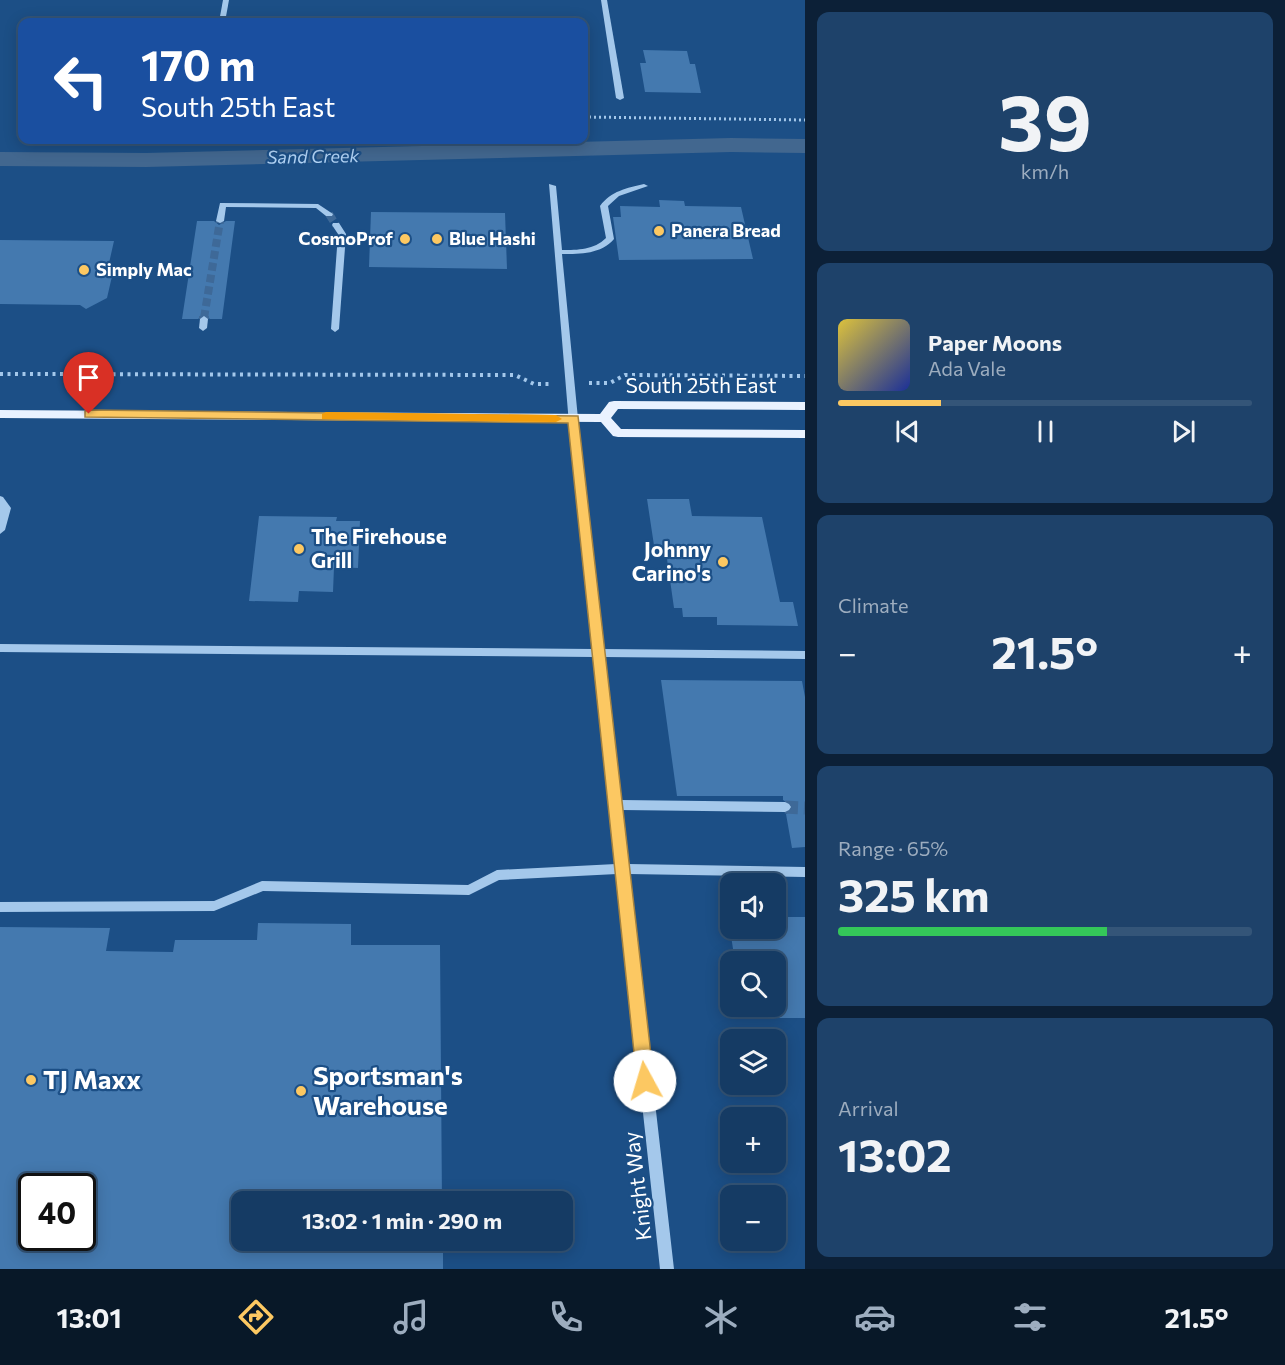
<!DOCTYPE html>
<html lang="en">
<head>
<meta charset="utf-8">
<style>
	:root { --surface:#153b64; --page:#1e426a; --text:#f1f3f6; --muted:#9dadbf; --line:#345578; --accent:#fcc862 }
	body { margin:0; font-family:Commissioner,sans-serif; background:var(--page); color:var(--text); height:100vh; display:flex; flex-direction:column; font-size:22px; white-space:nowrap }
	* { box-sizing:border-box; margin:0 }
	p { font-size:20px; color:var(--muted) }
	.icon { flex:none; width:33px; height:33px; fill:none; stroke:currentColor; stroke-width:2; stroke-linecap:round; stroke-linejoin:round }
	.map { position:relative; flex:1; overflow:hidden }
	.details { display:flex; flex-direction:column; gap:12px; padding:12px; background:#0c2037; width:480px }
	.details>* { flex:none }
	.banner { position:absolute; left:18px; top:18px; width:570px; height:126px; border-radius:12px; box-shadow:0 3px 15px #0003,0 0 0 2px var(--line); background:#1a4fa0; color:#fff; overflow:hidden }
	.buttons { position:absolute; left:720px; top:873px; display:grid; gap:12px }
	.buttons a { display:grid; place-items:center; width:66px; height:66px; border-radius:12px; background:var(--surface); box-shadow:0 3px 15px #0003,0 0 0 2px var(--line); font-size:30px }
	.speed { position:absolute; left:18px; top:1173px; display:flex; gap:12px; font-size:30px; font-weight:700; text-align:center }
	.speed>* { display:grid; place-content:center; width:78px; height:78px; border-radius:50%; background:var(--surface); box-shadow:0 3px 15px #0003,0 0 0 2px var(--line); line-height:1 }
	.speed .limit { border:3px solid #111; border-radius:9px; background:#fff; color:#111 }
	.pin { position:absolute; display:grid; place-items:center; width:51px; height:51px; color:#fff; margin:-62px -26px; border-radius:50% 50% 50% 0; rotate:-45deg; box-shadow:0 0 6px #0007 }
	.pin .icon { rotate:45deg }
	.me { position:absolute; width:66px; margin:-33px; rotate:354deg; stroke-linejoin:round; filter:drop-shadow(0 0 4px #0008) }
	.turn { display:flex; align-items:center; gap:21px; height:126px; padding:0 24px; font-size:27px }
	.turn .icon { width:78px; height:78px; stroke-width:2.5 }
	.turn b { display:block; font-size:42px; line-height:51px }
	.big { font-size:45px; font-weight:700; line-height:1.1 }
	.details .card { flex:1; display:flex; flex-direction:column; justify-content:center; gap:9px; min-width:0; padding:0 21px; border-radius:12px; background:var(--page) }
	.details .dial { align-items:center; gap:0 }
	.dial b { font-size:78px; line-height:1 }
	.song { display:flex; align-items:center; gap:18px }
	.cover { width:72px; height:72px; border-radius:9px; background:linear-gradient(135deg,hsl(50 70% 55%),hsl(230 70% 35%)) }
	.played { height:6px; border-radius:3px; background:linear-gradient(90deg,var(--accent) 25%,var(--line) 25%) }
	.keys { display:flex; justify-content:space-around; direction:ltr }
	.heat { display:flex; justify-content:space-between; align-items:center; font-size:33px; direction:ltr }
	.charge { height:9px; border-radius:4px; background:linear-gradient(90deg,#34c759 65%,var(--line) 0) }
	.trip { position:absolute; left:231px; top:1191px; width:342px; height:60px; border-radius:12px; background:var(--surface); box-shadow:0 3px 15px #0003,0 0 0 2px var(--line); font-weight:700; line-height:60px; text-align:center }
	.menu { display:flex; height:96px; justify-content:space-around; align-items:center; background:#081828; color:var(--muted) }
	.menu .icon { width:42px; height:42px }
	.menu .current { color:var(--accent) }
	.menu b { font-size:27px; color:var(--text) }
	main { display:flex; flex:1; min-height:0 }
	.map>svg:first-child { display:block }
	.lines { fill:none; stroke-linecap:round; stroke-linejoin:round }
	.canal { fill:#42678f; fill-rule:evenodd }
	.building { fill:#4479af; fill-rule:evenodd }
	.minor-tunnel-far2 { stroke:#3e6998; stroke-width:8; stroke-dasharray:8 4; stroke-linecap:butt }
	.minor-tunnel-far1 { stroke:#3e6998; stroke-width:10; stroke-dasharray:10 4.5; stroke-linecap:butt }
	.minor-tunnel { stroke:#3e6998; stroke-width:13; stroke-dasharray:13 6; stroke-linecap:butt }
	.path-far1 { stroke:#a4c8eb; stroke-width:3; stroke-dasharray:2 3; stroke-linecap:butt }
	.path { stroke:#a4c8eb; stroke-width:4; stroke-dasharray:3 4.5; stroke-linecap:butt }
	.minor { fill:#a4c8eb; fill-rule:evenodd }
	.major { fill:#e9f2ff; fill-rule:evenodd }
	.route { fill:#fcc862; stroke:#a48240; stroke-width:1.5 }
	.slow { fill:#f59e0b }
	.poi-dot { fill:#fcc862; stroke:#1c4f86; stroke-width:2 }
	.labels { text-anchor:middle; stroke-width:4.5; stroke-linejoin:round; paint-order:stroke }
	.far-water-label { font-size:18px; font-style:italic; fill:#b0d1f3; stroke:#1c4f86 }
	.far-poi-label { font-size:18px; font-weight:bold; fill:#fff; stroke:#1c4f86; text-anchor:start }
	.street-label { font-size:21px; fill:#fff; stroke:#1c4f86 }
	.poi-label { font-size:21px; font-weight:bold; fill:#fff; stroke:#1c4f86; text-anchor:start }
	.near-poi-label { font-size:26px; font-weight:bold; fill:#fff; stroke:#1c4f86; text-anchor:start }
</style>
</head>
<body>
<main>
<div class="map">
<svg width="805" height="1269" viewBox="0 0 805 1269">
	<rect width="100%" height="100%" fill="#1c4f86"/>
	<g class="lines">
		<!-- canal -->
		<path class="canal" d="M 731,138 L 805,139 L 805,153 L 731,152 L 146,167 L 0,166 L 0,152 L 146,153 Z"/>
	</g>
	<!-- building -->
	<g class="building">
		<path d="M 643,50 L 687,51 L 690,64 L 695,64 L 701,93 L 645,92 L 640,63 L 646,63 Z"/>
		<path d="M 659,200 L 684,201 L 685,206 L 741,207 L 753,259 L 619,260 L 613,217 L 621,217 L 620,206 L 660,207 Z"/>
		<path d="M 371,212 L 505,213 L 507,269 L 369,267 Z"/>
		<path d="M 197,221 L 214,221 L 219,225 L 226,221 L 235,221 L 222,319 L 210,319 L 204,314 L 198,319 L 182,319 Z"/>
		<path d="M 0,240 L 114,241 L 107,272 L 113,272 L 107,298 L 86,309 L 80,305 L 0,304 Z"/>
		<path d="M 647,499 L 689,499 L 692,516 L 762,517 L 780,602 L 793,602 L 798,626 L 717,625 L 717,617 L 683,617 L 682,608 L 674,608 L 666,552 L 655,552 Z"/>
		<path d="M 259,516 L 337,517 L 336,521 L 360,521 L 358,568 L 334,567 L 333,592 L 299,591 L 298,602 L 249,601 Z"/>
		<path d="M 661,680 L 802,681 L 805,697 L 805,847 L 792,848 L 786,814 L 791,811 L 793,806 L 783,800 L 783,796 L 677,796 Z"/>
		<path d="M 728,916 L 730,916 L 730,928 L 776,928 L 776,917 L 805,917 L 805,1018 L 744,1018 L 742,1006 L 776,1006 L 776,962 L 735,962 Z"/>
		<path d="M 258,923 L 351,924 L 351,945 L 440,945 L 442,1202 L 242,1202 L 242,1240 L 443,1240 L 443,1269 L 0,1269 L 0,927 L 110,928 L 106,951 L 173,952 L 175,940 L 257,940 ZM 32,1186 L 82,1186 L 82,1238 L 32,1238 Z"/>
	</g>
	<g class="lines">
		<!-- minor-tunnel-far2 -->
		<g class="minor-tunnel-far2">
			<path d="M 329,214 L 336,225"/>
			<path d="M 204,318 L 220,221"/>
		</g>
		<!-- minor-tunnel-far1 -->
		<path class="minor-tunnel-far1" d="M 204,319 L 204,316"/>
		<!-- minor-tunnel -->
		<path class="minor-tunnel" d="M 785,807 L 805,808"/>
		<!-- path-far1 -->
		<path class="path-far1" d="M 584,117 L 805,120"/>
		<!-- path -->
		<g class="path">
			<path d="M 0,374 L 515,375 L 534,384 L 551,384"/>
			<path d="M 589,383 L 610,383 L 625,375 L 805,376"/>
		</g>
		<!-- minor -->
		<g class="minor">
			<path d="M 223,0 L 229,0 L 225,22 L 219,22 Z"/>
			<path d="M 601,0 L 607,0 L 624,98 L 620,100 L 616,98 Z"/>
			<path d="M 549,184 L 556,186 L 562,250 C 578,250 594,250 606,238 L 600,206 C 611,191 627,188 644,184 L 648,186 L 619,196 L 608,206 L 614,239 C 601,254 581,254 562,254 L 582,460 L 603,649 L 805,651 L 805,659 L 604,657 L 621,800 L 785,802 L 789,804 L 791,807 L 789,810 L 785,812 L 622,810 L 628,864 L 805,867 L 805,877 L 629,874 L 674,1269 L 660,1269 L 617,874 L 499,880 L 469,895 L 263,891 L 214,911 L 0,912 L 0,902 L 214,901 L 262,881 L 468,885 L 497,870 L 616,864 L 608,805 L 609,803 L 594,657 L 0,652 L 0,644 L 593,649 L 572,460 Z"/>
			<path d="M 220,203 L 318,204 L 333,214 L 332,216 L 326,216 L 316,208 L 226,207 L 224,221 L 220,223 L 216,221 Z"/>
			<path d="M 333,223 L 339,223 L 346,234 L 339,329 L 335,332 L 331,329 L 338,234 L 332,225 Z"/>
			<path d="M 204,316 L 208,319 L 207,328 L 203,331 L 199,328 L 200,319 Z"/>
			<path d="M 0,496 L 3,497 L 11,508 L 5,530 L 0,534 Z"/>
		</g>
		<!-- major -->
		<path class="major" d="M 614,401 L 805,402 L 805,410 L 618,409 L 611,418 L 621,429 L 805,430 L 805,438 L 618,437 L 613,436 L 601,422 L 0,418 L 0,410 L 600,414 L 609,402 Z"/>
	</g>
	<!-- route -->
	<path class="route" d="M 89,410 L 578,416 L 654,1081 L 651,1087 L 645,1089 L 639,1087 L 637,1081 L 568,423 L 85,417 L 85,411 Z"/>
	<!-- slow -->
	<path class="slow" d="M 326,412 L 556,415 L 562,419 L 556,422 L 322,419 L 322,414 Z"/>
	<!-- markers -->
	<g class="poi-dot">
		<circle cx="659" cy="231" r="6"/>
		<circle cx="405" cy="239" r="6"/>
		<circle cx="437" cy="239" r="6"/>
		<circle cx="84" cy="270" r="6"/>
		<circle cx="299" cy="549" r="6"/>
		<circle cx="723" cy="562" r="6"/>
		<circle cx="31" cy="1080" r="6"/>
		<circle cx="301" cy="1091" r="6"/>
	</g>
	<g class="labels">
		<!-- far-water labels -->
		<g class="far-water-label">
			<text transform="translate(313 157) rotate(-1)" y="6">Sand Creek</text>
		</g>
		<!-- far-poi labels -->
		<g class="far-poi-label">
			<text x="671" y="237">Panera Bread</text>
			<text x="393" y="245" text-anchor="end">CosmoProf</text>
			<text x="449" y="245">Blue Hashi</text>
			<text x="96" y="276">Simply Mac</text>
		</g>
		<!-- street labels -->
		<g class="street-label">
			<text x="701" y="393">South 25th East</text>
			<text transform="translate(638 1186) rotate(-97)" y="7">Knight Way</text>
		</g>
		<!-- poi labels -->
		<g class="poi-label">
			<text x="311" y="544">The Firehouse<tspan x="311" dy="24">Grill</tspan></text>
			<text x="711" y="557" text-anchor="end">Johnny<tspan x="711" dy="24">Carino's</tspan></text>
		</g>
		<!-- near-poi labels -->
		<g class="near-poi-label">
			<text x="313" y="1085">Sportsman's<tspan x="313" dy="30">Warehouse</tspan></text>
			<text x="43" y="1089">TJ Maxx</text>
		</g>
	</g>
</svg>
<div class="buttons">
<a><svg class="icon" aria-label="sound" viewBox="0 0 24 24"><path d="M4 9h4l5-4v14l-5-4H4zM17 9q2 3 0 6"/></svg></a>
<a><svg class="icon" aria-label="search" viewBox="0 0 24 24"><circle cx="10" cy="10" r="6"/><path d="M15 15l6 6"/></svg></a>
<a><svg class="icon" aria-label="layers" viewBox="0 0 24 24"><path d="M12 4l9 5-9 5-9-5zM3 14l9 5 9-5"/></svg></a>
<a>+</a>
<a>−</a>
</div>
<div class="speed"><div class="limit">40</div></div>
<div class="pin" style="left:89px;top:414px;background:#d93025"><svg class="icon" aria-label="arrive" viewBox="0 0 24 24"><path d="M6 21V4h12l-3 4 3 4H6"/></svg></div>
<svg class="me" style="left:645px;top:1081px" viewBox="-20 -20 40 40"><circle r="19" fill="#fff"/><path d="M0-13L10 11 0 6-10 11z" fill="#fcc862"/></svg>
<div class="trip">13:02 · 1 min · 290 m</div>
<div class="banner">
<div class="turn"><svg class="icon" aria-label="left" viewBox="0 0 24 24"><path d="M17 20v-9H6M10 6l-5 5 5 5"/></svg><div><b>170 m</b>South 25th East</div></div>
</div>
</div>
<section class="details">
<div class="card dial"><b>39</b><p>km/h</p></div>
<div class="card">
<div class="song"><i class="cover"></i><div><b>Paper Moons</b><p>Ada Vale</p></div></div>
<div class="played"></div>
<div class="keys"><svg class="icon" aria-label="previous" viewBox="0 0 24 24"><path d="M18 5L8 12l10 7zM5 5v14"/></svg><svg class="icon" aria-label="pause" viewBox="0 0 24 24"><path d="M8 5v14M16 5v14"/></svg><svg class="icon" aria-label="next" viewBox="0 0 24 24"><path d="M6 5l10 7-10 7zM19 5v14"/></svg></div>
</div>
<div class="card"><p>Climate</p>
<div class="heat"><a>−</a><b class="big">21.5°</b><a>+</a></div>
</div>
<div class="card"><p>Range · 65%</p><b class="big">325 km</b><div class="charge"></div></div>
<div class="card"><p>Arrival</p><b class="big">13:02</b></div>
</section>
</main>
<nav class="menu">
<b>13:01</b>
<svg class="icon current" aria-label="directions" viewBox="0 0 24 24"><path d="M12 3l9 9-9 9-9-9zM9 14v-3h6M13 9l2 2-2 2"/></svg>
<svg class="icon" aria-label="music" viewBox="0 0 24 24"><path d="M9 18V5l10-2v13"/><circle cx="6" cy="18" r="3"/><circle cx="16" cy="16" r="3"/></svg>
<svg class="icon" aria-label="phone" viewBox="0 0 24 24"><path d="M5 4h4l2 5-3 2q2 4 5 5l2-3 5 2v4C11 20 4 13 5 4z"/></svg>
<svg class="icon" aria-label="climate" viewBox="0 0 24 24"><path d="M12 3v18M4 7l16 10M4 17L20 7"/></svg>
<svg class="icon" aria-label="car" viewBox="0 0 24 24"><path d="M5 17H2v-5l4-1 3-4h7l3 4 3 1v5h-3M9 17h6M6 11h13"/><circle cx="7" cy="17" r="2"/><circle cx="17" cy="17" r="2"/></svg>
<svg class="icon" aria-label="filters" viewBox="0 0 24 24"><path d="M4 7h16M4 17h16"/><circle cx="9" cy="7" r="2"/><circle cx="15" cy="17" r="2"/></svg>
<b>21.5°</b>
</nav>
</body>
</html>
